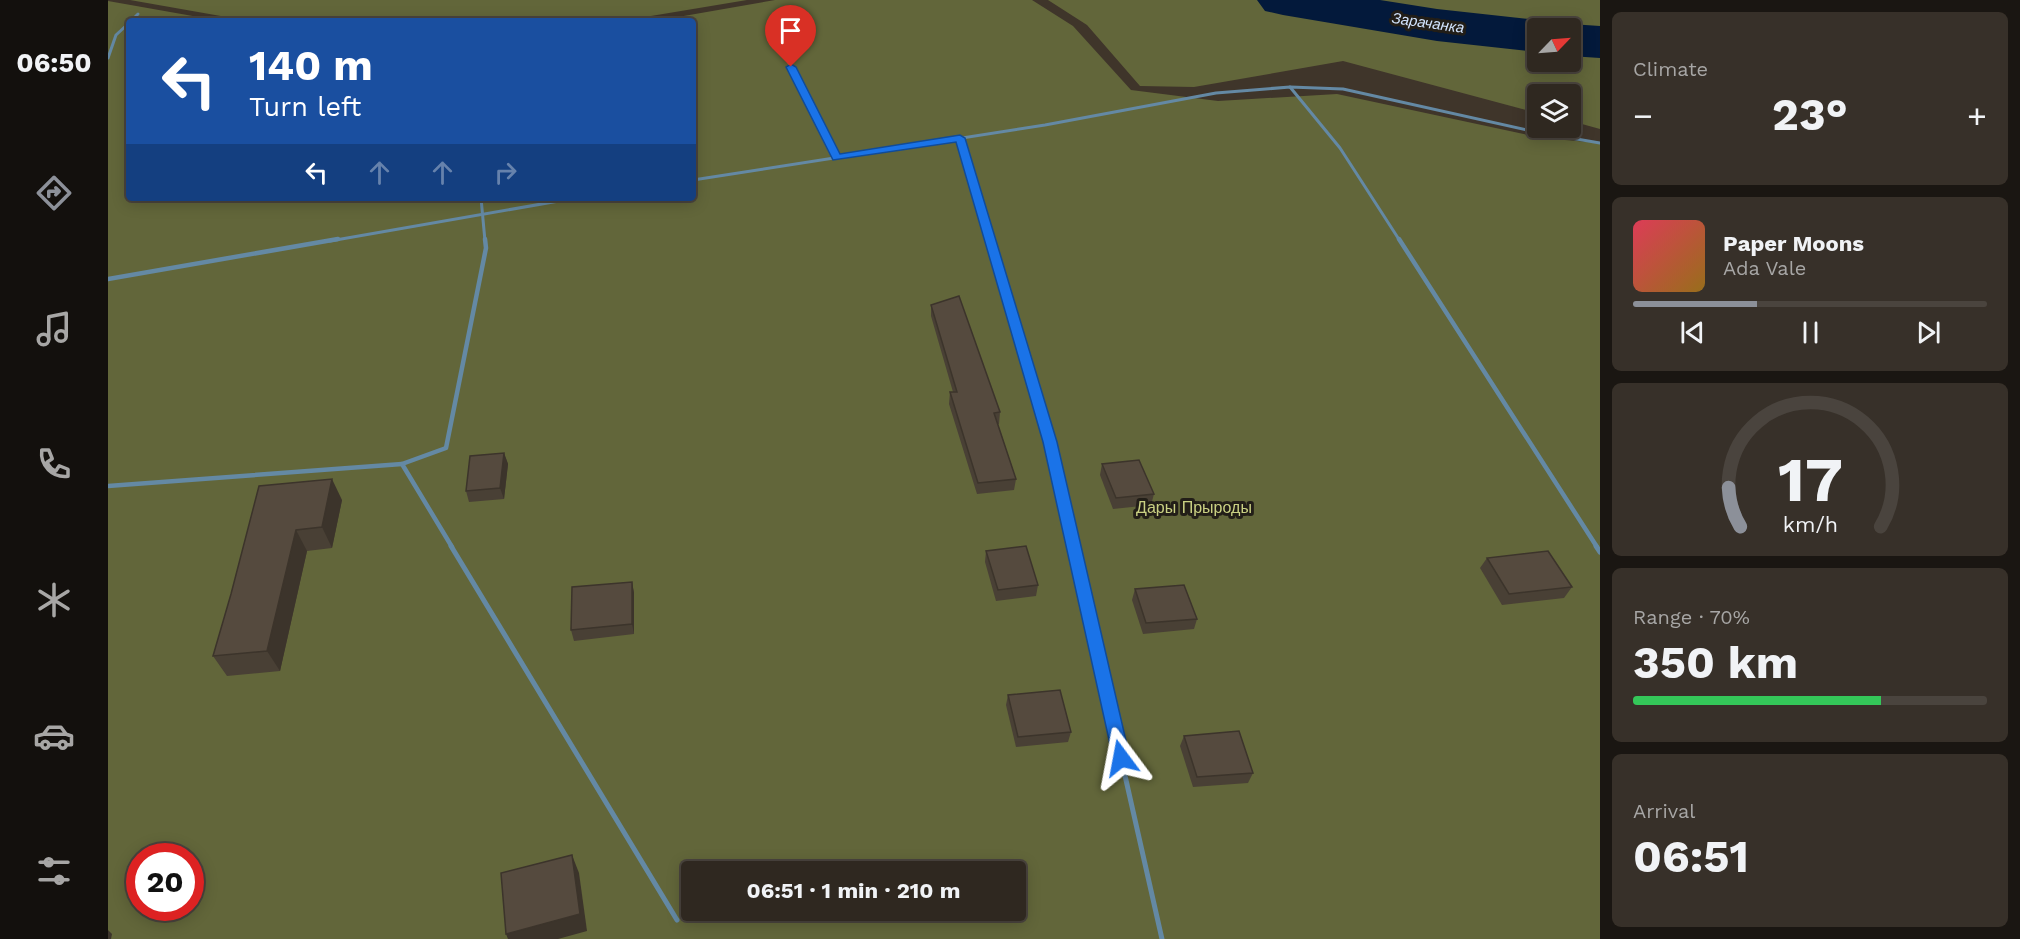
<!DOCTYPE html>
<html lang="en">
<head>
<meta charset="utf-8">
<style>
	:root { --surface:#2f2820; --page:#373029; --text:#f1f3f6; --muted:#a7a6a5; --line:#4a443e; --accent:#8c9099 }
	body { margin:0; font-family:"Work Sans",sans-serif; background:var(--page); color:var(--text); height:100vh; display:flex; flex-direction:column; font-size:22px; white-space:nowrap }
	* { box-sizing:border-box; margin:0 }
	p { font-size:20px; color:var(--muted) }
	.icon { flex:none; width:33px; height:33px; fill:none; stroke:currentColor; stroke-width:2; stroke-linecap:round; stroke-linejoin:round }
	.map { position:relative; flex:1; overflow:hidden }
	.sheet { display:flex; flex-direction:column; gap:12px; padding:12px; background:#1a1612; width:420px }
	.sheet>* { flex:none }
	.guide { position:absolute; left:18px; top:18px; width:570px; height:183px; border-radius:6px; box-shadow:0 3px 15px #0003,0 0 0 2px var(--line); background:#1a4fa0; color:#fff; overflow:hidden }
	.needle { width:39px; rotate:65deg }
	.controls { position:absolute; left:1419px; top:18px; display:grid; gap:12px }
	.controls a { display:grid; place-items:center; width:54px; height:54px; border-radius:6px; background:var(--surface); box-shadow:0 3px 15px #0003,0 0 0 2px var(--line); font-size:30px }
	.speed { position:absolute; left:18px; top:843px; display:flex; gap:12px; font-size:30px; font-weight:700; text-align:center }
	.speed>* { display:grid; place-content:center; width:78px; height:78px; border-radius:50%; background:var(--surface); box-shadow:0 3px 15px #0003,0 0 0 2px var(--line); line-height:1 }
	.speed .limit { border:9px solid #d22; background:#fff; color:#111 }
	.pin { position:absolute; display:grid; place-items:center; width:51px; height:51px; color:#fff; margin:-62px -26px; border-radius:50% 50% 50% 0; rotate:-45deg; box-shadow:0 0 6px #0007 }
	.pin .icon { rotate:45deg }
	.me { position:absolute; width:66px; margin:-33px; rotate:347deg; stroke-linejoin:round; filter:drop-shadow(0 0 4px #0008) }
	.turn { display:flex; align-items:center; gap:21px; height:126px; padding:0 24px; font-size:27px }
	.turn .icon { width:78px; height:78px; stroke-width:2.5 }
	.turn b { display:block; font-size:42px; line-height:51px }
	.lanes { display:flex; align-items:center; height:57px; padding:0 24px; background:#0003; justify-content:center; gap:30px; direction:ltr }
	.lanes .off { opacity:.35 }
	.big { font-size:45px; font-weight:700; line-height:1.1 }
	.sheet .tile { flex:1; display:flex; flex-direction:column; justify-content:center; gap:9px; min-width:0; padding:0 21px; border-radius:9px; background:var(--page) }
	.sheet .dial { align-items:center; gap:0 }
	.dial svg { height:156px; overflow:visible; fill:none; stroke:var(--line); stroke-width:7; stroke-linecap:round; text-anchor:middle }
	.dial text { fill:var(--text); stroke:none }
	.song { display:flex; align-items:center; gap:18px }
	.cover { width:72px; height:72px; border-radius:9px; background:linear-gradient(135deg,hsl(350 70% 55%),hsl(40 70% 35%)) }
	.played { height:6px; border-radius:3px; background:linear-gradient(90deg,var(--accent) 35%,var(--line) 35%) }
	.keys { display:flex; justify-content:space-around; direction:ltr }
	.heat { display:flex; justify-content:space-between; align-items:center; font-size:33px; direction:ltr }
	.charge { height:9px; border-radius:4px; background:linear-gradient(90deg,#34c759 70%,var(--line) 0) }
	.trip { position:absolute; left:573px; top:861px; width:345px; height:60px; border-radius:6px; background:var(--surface); box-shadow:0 3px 15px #0003,0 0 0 2px var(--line); font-weight:700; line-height:60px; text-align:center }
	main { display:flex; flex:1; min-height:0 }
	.menu { display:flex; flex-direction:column; width:108px; justify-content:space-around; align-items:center; background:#13100d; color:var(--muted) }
	.menu .icon { width:42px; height:42px }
	.menu .current { color:var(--accent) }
	.menu b { font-size:27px; color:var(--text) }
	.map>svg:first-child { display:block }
	.green { fill:#62663a; fill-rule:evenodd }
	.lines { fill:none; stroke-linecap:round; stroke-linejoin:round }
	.river { fill:#03193b; fill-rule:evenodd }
	.lane-far2 { stroke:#6489a4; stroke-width:3 }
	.lane-far1 { stroke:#6489a4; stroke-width:4.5 }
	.lane { stroke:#6489a4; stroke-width:5 }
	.wall { fill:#494035 }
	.shaded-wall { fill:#3c342b }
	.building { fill:#554a3e; stroke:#3c342b; stroke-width:1.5 }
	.route { fill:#1a73e8; stroke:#114b97; stroke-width:1.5 }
	.labels { text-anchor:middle; stroke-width:6; stroke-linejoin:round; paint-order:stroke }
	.far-water-label { font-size:15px; font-style:italic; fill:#d1e3fd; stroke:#221e18 }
	.park-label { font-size:16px; fill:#cad183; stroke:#221e18 }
</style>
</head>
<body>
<main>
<nav class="menu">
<b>06:50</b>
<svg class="icon current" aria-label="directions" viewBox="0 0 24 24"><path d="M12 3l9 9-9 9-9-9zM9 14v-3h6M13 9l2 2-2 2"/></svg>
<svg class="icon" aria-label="music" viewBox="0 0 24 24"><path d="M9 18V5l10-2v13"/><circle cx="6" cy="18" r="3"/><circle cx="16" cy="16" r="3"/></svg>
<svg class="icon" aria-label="phone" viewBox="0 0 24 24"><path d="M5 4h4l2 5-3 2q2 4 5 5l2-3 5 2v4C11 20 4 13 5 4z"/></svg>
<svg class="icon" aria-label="climate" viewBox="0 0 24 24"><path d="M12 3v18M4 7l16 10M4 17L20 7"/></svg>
<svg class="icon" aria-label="car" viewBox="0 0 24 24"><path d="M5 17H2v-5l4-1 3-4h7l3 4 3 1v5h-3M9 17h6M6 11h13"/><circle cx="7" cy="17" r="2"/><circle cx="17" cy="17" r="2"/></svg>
<svg class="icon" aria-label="filters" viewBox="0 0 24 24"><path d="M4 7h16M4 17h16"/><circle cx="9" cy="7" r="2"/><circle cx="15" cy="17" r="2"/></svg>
</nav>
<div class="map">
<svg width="1492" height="939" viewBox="0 0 1492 939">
	<rect width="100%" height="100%" fill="#3f352a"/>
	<!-- green -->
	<g class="green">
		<path d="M 22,0 L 639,0 L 513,21 L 141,21 Z"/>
		<path d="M 667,0 L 924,0 L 965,26 L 1023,90 L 1110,101 L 1229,94 L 1434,138 L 1492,143 L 1492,939 L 0,939 L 0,1 L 113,21 L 21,21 L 21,198 L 585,198 L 585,21 L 547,21 ZM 32,856 L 82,856 L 82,908 L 32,908 ZM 584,872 L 908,872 L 908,910 L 584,910 Z"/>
		<path d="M 940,0 L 1492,0 L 1492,129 L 1463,121 L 1462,94 L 1430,94 L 1429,113 L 1235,61 L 1086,87 L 1032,86 L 979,25 ZM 1430,28 L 1462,28 L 1462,62 L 1430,62 Z"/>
	</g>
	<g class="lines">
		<!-- river -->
		<path class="river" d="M 1149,0 L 1272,0 L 1329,9 L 1430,20 L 1450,27 L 1462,24 L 1492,26 L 1492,58 L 1462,56 L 1462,28 L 1430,28 L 1430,52 L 1329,41 L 1175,15 L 1157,11 Z"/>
		<!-- lane-far2 -->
		<g class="lane-far2">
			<path d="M 23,21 L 30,14"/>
			<path d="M 674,49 L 729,158"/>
			<path d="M 0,58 L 8,35 L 21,23"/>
			<path d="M 1182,87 L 1232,148 L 1292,241"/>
			<path d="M 852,138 L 882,241"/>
			<path d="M 585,180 L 937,125 L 1108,93 L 1182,87 L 1235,89 L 1428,132 L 1492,143"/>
			<path d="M 373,198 L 377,241"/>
			<path d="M 222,241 L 468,198"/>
		</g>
		<!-- lane-far1 -->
		<g class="lane-far1">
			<path d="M 882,239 L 942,442 L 966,547"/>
			<path d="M 1291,239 L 1489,547"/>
			<path d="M 0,279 L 230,239"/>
			<path d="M 294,464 L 344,547"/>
			<path d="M 0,486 L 294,464 L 338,448 L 378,248 L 377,239"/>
		</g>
		<!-- lane -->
		<g class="lane">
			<path d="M 343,546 L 569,920"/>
			<path d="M 965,546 L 1054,939"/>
			<path d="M 1488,546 L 1492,552"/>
		</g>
	</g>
	<!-- wall -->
	<g class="wall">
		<path d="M 823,305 L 892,412 L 891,424 L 890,424 L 908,479 L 906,490 L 869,494 L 841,404 L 842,392 L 845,392 L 823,316 Z"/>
		<path d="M 396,453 L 400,464 L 396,499 L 361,502 L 358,491 Z"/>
		<path d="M 994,464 L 1046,494 L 1043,505 L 1005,509 L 992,475 Z"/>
		<path d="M 151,486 L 234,500 L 224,548 L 199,551 L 172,671 L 119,676 L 105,656 L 123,594 Z"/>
		<path d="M 878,551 L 930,585 L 928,596 L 888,601 L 877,562 Z"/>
		<path d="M 1379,558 L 1464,587 L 1456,598 L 1394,605 L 1372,568 Z"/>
		<path d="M 524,582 L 526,593 L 526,634 L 466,641 L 463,630 Z"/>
		<path d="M 1027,589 L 1089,619 L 1086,629 L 1035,634 L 1024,600 Z"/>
		<path d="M 900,695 L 963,732 L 960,742 L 908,747 L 898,705 Z"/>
		<path d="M 1076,736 L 1145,773 L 1140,783 L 1085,787 L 1072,746 Z"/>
	</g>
	<!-- shaded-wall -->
	<g class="shaded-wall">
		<path d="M 396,453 L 400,464 L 396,499 L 392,488 Z"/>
		<path d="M 224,479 L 234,500 L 224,548 L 214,527 Z"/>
		<path d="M 188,530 L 199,551 L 172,671 L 159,651 Z"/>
		<path d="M 524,582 L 526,593 L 526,634 L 524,624 Z"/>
		<path d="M 464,855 L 471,873 L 479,931 L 450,939 L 400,939 L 398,934 Z"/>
		<path d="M 0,930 L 4,934 L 3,939 L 0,939 Z"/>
	</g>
	<!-- building -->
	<g class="building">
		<path d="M 851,296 L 892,412 L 886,413 L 908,479 L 870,483 L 842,392 L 849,392 L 823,305 Z"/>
		<path d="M 396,453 L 392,488 L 358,491 L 362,456 Z"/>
		<path d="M 1031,460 L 1046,494 L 1008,498 L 994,464 Z"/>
		<path d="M 224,479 L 214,527 L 188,530 L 159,651 L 105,656 L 123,594 L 151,486 Z"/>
		<path d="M 918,546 L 930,585 L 890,590 L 878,551 Z"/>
		<path d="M 1440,551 L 1464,587 L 1401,594 L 1379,558 Z"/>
		<path d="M 524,582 L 524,624 L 463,630 L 464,587 Z"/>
		<path d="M 1076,585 L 1089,619 L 1038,623 L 1027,589 Z"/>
		<path d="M 952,690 L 963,732 L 910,737 L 900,695 Z"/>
		<path d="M 1131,731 L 1145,773 L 1089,777 L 1076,736 Z"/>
		<path d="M 464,855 L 472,914 L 398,934 L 393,873 Z"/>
	</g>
	<!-- route -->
	<path class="route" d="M 683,64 L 688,67 L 732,154 L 852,135 L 857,138 L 949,442 L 1022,758 L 1019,763 L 1013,766 L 1008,763 L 1005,758 L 935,442 L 848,142 L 725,160 L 678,67 Z"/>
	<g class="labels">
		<!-- far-water labels -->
		<g class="far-water-label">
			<text transform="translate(1320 23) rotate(8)" y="5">Зарачанка</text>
		</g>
		<!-- park labels -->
		<g class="park-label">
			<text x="1086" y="513">Дары Прыроды</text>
		</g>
	</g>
</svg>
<div class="controls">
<a><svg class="needle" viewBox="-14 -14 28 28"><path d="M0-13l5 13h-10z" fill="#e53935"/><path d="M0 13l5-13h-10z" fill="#a7a6a5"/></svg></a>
<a><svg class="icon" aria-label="layers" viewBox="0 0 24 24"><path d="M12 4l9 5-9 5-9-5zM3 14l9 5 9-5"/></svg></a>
</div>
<div class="speed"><div class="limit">20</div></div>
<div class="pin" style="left:683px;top:67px;background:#d93025"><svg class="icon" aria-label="arrive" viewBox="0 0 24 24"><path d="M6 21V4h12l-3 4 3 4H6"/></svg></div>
<svg class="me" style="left:1013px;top:758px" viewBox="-20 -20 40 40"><path d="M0-17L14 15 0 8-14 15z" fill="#1a73e8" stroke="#fff" stroke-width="4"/></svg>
<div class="trip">06:51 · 1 min · 210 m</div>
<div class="guide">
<div class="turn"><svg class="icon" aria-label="left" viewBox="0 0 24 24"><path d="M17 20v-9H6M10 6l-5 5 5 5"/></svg><div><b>140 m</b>Turn left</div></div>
<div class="lanes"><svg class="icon" aria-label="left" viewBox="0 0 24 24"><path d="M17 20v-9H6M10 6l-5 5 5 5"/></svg><svg class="icon off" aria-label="ahead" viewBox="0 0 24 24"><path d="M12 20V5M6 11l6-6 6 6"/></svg><svg class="icon off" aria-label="ahead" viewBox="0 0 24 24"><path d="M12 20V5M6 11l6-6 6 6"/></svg><svg class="icon off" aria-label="right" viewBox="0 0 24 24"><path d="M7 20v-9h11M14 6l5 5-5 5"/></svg></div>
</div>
</div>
<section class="sheet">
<div class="tile"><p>Climate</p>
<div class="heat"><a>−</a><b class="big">23°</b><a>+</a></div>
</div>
<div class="tile">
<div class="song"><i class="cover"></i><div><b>Paper Moons</b><p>Ada Vale</p></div></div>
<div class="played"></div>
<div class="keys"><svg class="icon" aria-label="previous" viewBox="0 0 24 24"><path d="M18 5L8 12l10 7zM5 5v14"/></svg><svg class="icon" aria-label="pause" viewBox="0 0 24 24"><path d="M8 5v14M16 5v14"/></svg><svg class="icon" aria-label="next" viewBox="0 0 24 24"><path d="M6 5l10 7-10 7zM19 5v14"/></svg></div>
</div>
<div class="tile dial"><svg viewBox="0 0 100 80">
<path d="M14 69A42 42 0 1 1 86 69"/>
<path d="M14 69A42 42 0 0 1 8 49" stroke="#8c9099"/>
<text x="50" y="56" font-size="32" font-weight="700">17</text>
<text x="50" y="72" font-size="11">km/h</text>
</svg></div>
<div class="tile"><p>Range · 70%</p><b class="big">350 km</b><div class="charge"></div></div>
<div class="tile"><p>Arrival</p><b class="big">06:51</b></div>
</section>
</main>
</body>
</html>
